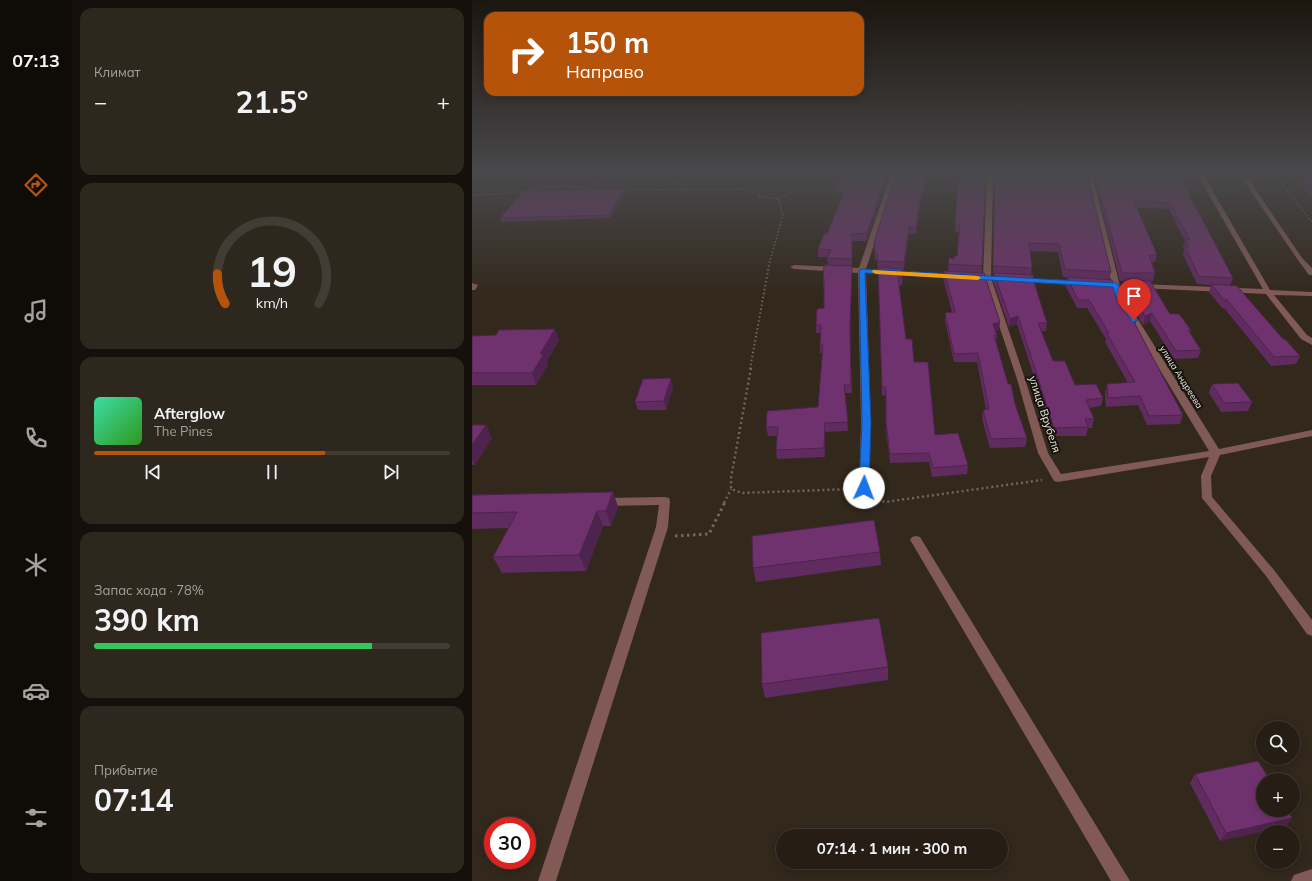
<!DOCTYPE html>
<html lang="ru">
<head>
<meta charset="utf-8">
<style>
	:root { --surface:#261e15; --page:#2e271e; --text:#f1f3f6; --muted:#a4a2a0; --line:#423c34; --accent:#b45309 }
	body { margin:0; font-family:Mulish,sans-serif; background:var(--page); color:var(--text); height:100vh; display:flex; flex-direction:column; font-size:15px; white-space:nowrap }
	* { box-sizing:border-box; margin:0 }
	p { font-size:13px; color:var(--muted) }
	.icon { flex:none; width:22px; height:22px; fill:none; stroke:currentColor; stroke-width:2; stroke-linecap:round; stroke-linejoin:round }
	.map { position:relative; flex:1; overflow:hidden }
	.details { display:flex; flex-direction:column; gap:8px; padding:8px; background:#15100c; width:400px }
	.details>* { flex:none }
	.banner { position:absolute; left:12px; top:12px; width:380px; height:84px; border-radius:12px; box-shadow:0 2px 10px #0003,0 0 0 1px var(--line); background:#b45309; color:#fff; overflow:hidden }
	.fabs { position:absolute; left:784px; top:721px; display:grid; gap:8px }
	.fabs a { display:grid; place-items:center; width:44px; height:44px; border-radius:50%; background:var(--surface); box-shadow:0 2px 10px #0003,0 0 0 1px var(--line); font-size:20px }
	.speed { position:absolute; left:12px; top:817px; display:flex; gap:8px; font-size:20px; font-weight:700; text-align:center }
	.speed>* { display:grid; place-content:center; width:52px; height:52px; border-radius:50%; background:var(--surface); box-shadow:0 2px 10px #0003,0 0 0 1px var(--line); line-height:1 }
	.speed .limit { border:6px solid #d22; background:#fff; color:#111 }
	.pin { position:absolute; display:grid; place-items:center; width:34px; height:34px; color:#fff; margin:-41px -17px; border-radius:50% 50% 50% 0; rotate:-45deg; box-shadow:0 0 4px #0007 }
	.pin .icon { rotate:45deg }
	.me { position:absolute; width:44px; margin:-22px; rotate:2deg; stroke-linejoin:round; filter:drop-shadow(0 0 3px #0008) }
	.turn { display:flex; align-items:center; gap:14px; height:84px; padding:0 16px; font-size:18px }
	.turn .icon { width:52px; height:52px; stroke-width:2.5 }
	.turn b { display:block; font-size:28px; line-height:34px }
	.big { font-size:30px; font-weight:700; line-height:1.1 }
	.details .card { flex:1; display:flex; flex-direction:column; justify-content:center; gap:6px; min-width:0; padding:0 14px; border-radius:12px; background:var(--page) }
	.details .dial { align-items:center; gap:0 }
	.dial svg { height:104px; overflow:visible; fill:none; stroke:var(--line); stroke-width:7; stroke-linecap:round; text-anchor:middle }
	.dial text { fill:var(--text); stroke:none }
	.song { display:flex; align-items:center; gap:12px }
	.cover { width:48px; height:48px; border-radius:6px; background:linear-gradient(135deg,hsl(160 70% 55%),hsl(110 70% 35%)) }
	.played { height:4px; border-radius:2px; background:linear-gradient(90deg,var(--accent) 65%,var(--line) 65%) }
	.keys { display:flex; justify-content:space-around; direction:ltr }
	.heat { display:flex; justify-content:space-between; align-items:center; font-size:22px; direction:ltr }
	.charge { height:6px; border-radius:3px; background:linear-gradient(90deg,#34c759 78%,var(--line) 0) }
	.trip { position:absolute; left:304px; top:829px; width:232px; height:40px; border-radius:20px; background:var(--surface); box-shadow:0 2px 10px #0003,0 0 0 1px var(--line); font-weight:700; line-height:40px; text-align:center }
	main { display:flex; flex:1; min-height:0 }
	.dock { display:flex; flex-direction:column; width:72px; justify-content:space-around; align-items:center; background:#0f0c08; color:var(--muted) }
	.dock .icon { width:28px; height:28px }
	.dock .active { color:var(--accent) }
	.dock b { font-size:18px; color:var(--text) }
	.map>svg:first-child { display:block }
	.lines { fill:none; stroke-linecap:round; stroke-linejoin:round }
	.path-far3 { stroke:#70675d; stroke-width:1.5; stroke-dasharray:1.5 2; stroke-linecap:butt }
	.path-far2 { stroke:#70675d; stroke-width:2; stroke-dasharray:1.5 2.5; stroke-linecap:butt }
	.path-far1 { stroke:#70675d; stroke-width:2.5; stroke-dasharray:2 3; stroke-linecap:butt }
	.path { stroke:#70675d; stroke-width:3; stroke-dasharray:2.5 3.5; stroke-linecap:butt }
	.minor { fill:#815a56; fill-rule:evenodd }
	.wall { fill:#602b5f }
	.shaded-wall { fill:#4e234d }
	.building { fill:#70326e; stroke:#4e234d }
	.route { fill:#1a73e8; stroke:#114b97 }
	.slow { fill:#f59e0b }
	.labels { text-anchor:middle; stroke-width:4; stroke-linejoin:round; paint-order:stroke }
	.far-street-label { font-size:9px; fill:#f1ebe3; stroke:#16120d }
	.street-label { font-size:11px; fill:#f1ebe3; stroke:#16120d }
</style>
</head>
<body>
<main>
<nav class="dock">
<b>07:13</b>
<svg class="icon active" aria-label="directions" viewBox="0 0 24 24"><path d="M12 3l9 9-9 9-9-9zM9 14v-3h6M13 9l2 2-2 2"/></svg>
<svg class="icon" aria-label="music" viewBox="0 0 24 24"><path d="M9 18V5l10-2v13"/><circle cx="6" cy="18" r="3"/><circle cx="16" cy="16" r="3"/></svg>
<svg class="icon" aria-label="phone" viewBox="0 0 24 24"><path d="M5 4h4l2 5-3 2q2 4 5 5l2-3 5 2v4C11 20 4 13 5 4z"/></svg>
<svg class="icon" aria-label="climate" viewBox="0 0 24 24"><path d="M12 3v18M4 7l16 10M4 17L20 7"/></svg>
<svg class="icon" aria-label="car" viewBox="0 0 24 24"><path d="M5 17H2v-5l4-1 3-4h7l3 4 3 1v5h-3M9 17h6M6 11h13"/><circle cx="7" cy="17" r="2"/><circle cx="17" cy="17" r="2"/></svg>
<svg class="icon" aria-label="filters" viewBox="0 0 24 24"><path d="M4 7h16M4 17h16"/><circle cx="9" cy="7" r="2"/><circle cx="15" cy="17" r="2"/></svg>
</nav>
<section class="details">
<div class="card"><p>Климат</p>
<div class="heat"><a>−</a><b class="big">21.5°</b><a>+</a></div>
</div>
<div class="card dial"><svg viewBox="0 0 100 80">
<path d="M14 69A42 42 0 1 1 86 69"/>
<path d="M14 69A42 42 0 0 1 8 46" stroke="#b45309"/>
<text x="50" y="56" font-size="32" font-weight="700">19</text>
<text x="50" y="72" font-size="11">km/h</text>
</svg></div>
<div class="card">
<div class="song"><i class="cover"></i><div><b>Afterglow</b><p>The Pines</p></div></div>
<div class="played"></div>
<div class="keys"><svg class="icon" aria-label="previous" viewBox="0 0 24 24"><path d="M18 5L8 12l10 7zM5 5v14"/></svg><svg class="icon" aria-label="pause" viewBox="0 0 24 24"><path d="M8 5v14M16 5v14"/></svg><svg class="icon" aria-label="next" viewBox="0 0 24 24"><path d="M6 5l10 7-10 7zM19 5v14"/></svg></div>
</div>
<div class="card"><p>Запас хода · 78%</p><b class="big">390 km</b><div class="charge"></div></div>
<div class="card"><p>Прибытие</p><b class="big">07:14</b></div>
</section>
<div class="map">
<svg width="840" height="881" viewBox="0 0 840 881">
	<rect width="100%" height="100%" fill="#32281c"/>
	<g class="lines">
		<!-- path-far3 -->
		<g class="path-far3">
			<path d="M 197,174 L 206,183 L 217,189"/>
			<path d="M 802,174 L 840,222"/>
			<path d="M 118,187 L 127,181 L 161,174"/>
			<path d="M 152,190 L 275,189 L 291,197"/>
			<path d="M 0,195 L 27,194 L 88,186 L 143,190"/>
			<path d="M 287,197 L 306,199 L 311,215 L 298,261"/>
			<path d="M 306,199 L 314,195"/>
		</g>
		<!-- path-far2 -->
		<path class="path-far2" d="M 278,369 L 298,260"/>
		<!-- path-far1 -->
		<g class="path-far1">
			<path d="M 279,368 L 259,478 L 259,489 L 270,493 L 379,489"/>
			<path d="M 401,498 L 413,502 L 570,480"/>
			<path d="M 252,503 L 259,489"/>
		</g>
		<!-- path -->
		<path class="path" d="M 203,536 L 237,534 L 253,502"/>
		<!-- minor -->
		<g class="minor">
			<path d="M 419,174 L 425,174 L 394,269 L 484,274 L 488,276 L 484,278 L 394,273 L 399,423 L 397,488 L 396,491 L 388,491 L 387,488 L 389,423 L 386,273 L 322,269 L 318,267 L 322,265 L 387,268 Z"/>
			<path d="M 515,174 L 521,174 L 519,278 L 553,379 L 576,453 L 589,474 L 737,451 L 642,294 L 614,174 L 620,174 L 650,294 L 747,449 L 840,430 L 840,436 L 748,455 L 739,476 L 740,497 L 802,570 L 840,620 L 840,636 L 835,634 L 794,576 L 730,498 L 729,476 L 737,457 L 586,482 L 582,481 L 566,453 L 545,379 L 511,278 Z"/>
			<path d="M 725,174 L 731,174 L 798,290 L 840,292 L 840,296 L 802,295 L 835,335 L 840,338 L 840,345 L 829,339 L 794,294 L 668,288 L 664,286 L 668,284 L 791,289 Z"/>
			<path d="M 767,174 L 773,174 L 830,258 L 840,268 L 840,275 L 837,275 L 826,260 Z"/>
			<path d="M 545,278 L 606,281 L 610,283 L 606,285 L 548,282 L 545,282 Z"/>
			<path d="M 0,283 L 6,285 L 3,290 L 0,290 Z"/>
			<path d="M 193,497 L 197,498 L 198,501 L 196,527 L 84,881 L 66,881 L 184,527 L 187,505 L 132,506 L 128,505 L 126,502 L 128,499 L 132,498 Z"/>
			<path d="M 444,536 L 448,537 L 658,881 L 639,881 L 440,543 L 438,540 L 440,537 Z"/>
			<path d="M 840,869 L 840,881 L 819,881 L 822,875 Z"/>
		</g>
	</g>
	<!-- wall -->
	<g class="wall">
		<path d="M 370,174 L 417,174 L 395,241 L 380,241 L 380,266 L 362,265 L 380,274 L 378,336 L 380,393 L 373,393 L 376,431 L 353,432 L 353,457 L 305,459 L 304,450 L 305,436 L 296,436 L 294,427 L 346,407 L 350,353 L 348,353 L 348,333 L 344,333 L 344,325 L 352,308 L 352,286 L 351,286 L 351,278 L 356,265 L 355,257 L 346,257 L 346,249 L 355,234 L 371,194 L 364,194 L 364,187 Z"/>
		<path d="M 424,174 L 457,174 L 448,207 L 444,234 L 437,234 L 432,269 L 431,269 L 431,276 L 430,285 L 427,285 L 434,339 L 442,362 L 463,435 L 496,465 L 495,474 L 460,477 L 457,462 L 418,463 L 414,431 L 414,395 L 410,396 L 406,268 L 405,260 L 403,260 L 402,242 Z"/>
		<path d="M 486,174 L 510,266 L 510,273 L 527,330 L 523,331 L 525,335 L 524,341 L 536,384 L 555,438 L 553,447 L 518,448 L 510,419 L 511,410 L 514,410 L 505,362 L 482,362 L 473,321 L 473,313 L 480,312 L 471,278 L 472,271 L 476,271 L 477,258 L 482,259 L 485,256 L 487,232 L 483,232 Z"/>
		<path d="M 522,174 L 615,174 L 639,272 L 637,279 L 664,322 L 663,324 L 711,415 L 708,424 L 675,425 L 666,405 L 634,407 L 633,393 L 635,384 L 656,383 L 633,342 L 634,339 L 615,308 L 605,308 L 593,285 L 595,277 L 591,277 L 586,252 L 558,251 L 560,268 L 559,275 L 575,323 L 574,331 L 569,331 L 581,361 L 603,385 L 631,398 L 629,406 L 617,408 L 622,419 L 620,428 L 616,428 L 614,436 L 581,436 L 545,324 L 537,327 L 521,281 L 522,274 L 521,274 Z"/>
		<path d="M 621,174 L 706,174 L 718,193 L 717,197 L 761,278 L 758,286 L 828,356 L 824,364 L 799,366 L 752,308 L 750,308 L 737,292 L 739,285 L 725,284 L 711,255 L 712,249 L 711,247 L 713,241 L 697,209 L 665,208 L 685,255 L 683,262 L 680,262 L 683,273 L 681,281 L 668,281 L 698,314 L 719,330 L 718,334 L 729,350 L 726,358 L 702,359 L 678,321 L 671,325 L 651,293 L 650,288 L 652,281 L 648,281 Z"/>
		<path d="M 827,174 L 840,174 L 840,198 L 829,186 L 831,180 L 832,180 Z"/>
		<path d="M 154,193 L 138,218 L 29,222 L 28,218 Z"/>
		<path d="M 83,329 L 87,340 L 75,361 L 76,365 L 64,385 L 0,385 L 0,336 L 24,335 Z"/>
		<path d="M 740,384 L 780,402 L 776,411 L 749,412 L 737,393 Z"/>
		<path d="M 201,387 L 194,410 L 166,410 L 163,402 Z"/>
		<path d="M 0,425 L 14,425 L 20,438 L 3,465 L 0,465 Z"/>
		<path d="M 141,492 L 146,507 L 139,526 L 131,526 L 114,571 L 30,573 L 21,557 L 36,528 L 0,529 L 0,495 Z"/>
		<path d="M 408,552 L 409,565 L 284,582 L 281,568 Z"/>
		<path d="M 416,667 L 416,680 L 293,698 L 290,684 Z"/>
		<path d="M 723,774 L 820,818 L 814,826 L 748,841 L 718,783 Z"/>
	</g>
	<!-- shaded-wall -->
	<g class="shaded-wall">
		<path d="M 415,174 L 417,174 L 395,241 L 395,233 Z"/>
		<path d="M 456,174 L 457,174 L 448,207 L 444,234 L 444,227 L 448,200 Z"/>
		<path d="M 153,189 L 154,193 L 138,218 L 137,215 Z"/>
		<path d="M 437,227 L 437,234 L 432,269 L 432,262 Z"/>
		<path d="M 431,269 L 431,276 L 430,285 L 430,277 Z"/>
		<path d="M 680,313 L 678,321 L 671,325 L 673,316 Z"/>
		<path d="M 546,316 L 545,324 L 537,327 L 538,319 Z"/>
		<path d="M 528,322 L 527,330 L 520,332 L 521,324 Z"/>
		<path d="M 83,329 L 87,340 L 75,361 L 76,365 L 64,385 L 60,373 L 68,354 Z"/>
		<path d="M 199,378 L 201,387 L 194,410 L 192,401 Z"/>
		<path d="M 353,423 L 353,457 L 352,448 Z"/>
		<path d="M 14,425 L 20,438 L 3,465 L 0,460 L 0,445 Z"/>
		<path d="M 141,492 L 146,507 L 139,526 L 134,511 Z"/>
		<path d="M 125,511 L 131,526 L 114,571 L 107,555 Z"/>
		<path d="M 820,818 L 814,826 L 748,841 L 754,833 Z"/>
	</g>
	<!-- building -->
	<g class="building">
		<path d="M 370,174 L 415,174 L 395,233 L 380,234 L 380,259 L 355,258 L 359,250 L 346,249 L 352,234 L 355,234 L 374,187 L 364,187 Z"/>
		<path d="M 424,174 L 456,174 L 448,200 L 444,227 L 437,227 L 432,262 L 406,261 L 405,253 L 403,253 L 402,242 Z"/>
		<path d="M 486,174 L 514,174 L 510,266 L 476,264 L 477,258 L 482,259 L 482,256 L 485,256 L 488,225 L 483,225 Z"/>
		<path d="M 523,174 L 615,174 L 639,272 L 593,269 L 587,244 L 557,243 L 560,268 L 521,266 Z"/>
		<path d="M 623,174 L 706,174 L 718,193 L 715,193 L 728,215 L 761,278 L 727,276 L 713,247 L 717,247 L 713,239 L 718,240 L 698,203 L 662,201 L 685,255 L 677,255 L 683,273 L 650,273 Z"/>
		<path d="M 835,174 L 840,174 L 840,180 Z"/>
		<path d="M 831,180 L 840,180 L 840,189 Z"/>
		<path d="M 153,189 L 137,215 L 28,218 L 51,191 Z"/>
		<path d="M 352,265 L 380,266 L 378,328 L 379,385 L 372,385 L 376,422 L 353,423 L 352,448 L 304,450 L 306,427 L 294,427 L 295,411 L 346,407 L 351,345 L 348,345 L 349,325 L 344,325 L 345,309 L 352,308 L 352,278 L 351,278 Z"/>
		<path d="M 406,267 L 431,269 L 430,277 L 426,277 L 434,339 L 440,339 L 442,362 L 456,362 L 463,435 L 486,433 L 496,465 L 461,468 L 457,453 L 418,454 L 414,422 L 414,387 L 410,387 Z"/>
		<path d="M 472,271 L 512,273 L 528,322 L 521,324 L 525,335 L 522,335 L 536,384 L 539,384 L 543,404 L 555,438 L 519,439 L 511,410 L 517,409 L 506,353 L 482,354 L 473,313 L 483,312 Z"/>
		<path d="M 522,273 L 561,275 L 563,285 L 575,323 L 566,323 L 581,361 L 593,361 L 603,385 L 624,384 L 631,398 L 614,400 L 622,419 L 613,419 L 616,427 L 582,428 L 546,316 L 538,319 Z"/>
		<path d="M 595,277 L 640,280 L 642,287 L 664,322 L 662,322 L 711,415 L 677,416 L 668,396 L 636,398 L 635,384 L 663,382 L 635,334 L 637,333 L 617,300 L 606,300 Z"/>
		<path d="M 652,280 L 678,281 L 698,314 L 707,314 L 719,330 L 716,330 L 729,350 L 704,351 L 680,313 L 673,316 L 653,286 Z"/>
		<path d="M 739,284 L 765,286 L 811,339 L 813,339 L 828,356 L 802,357 L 755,300 L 752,300 Z"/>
		<path d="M 83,329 L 68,354 L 72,354 L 60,373 L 0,373 L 0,336 L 24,335 L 27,330 Z"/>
		<path d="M 199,378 L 192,401 L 163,402 L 171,379 Z"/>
		<path d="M 766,383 L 780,402 L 752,403 L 740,384 Z"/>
		<path d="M 0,425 L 14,425 L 0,445 Z"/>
		<path d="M 141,492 L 134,511 L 125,511 L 107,555 L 21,557 L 45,512 L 0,513 L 0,495 Z"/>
		<path d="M 402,520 L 408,552 L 281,568 L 280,536 Z"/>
		<path d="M 407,618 L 416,667 L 290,684 L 289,633 Z"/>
		<path d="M 786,761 L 798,780 L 791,780 L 791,810 L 816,810 L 820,818 L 754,833 L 723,774 Z"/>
	</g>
	<!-- sky -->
	<linearGradient id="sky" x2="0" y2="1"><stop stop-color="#1c160f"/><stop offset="0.58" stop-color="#49484b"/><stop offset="1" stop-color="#49484b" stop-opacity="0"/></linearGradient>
	<rect width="840" height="298" fill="url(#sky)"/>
	<!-- route -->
	<path class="route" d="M 390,269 L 644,283 L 647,285 L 650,294 L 666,320 L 662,322 L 660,322 L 643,294 L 641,287 L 393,273 L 399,423 L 397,488 L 392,491 L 387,488 L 390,423 L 387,271 Z"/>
	<!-- slow -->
	<path class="slow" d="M 401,270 L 506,276 L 509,278 L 506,280 L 404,274 L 400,272 Z"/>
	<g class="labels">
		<!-- far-street labels -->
		<g class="far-street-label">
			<text transform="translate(709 377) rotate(58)" y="3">улица Андреева</text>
		</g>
		<!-- street labels -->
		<g class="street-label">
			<text transform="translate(573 414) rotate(72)" y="4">улица Врубеля</text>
		</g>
	</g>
</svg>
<div class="fabs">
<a><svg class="icon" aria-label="search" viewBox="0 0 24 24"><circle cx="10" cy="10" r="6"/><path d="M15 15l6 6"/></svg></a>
<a>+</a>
<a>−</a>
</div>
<div class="speed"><div class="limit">30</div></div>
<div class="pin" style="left:662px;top:320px;background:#d93025"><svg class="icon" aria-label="arrive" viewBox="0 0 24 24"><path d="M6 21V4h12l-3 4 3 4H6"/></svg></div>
<svg class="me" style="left:392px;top:488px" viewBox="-20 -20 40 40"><circle r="19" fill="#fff"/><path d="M0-13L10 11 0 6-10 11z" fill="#1a73e8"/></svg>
<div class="trip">07:14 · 1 мин · 300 m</div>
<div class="banner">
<div class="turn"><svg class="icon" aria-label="right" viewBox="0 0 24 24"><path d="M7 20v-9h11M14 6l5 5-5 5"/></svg><div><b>150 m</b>Направо</div></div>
</div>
</div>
</main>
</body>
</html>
